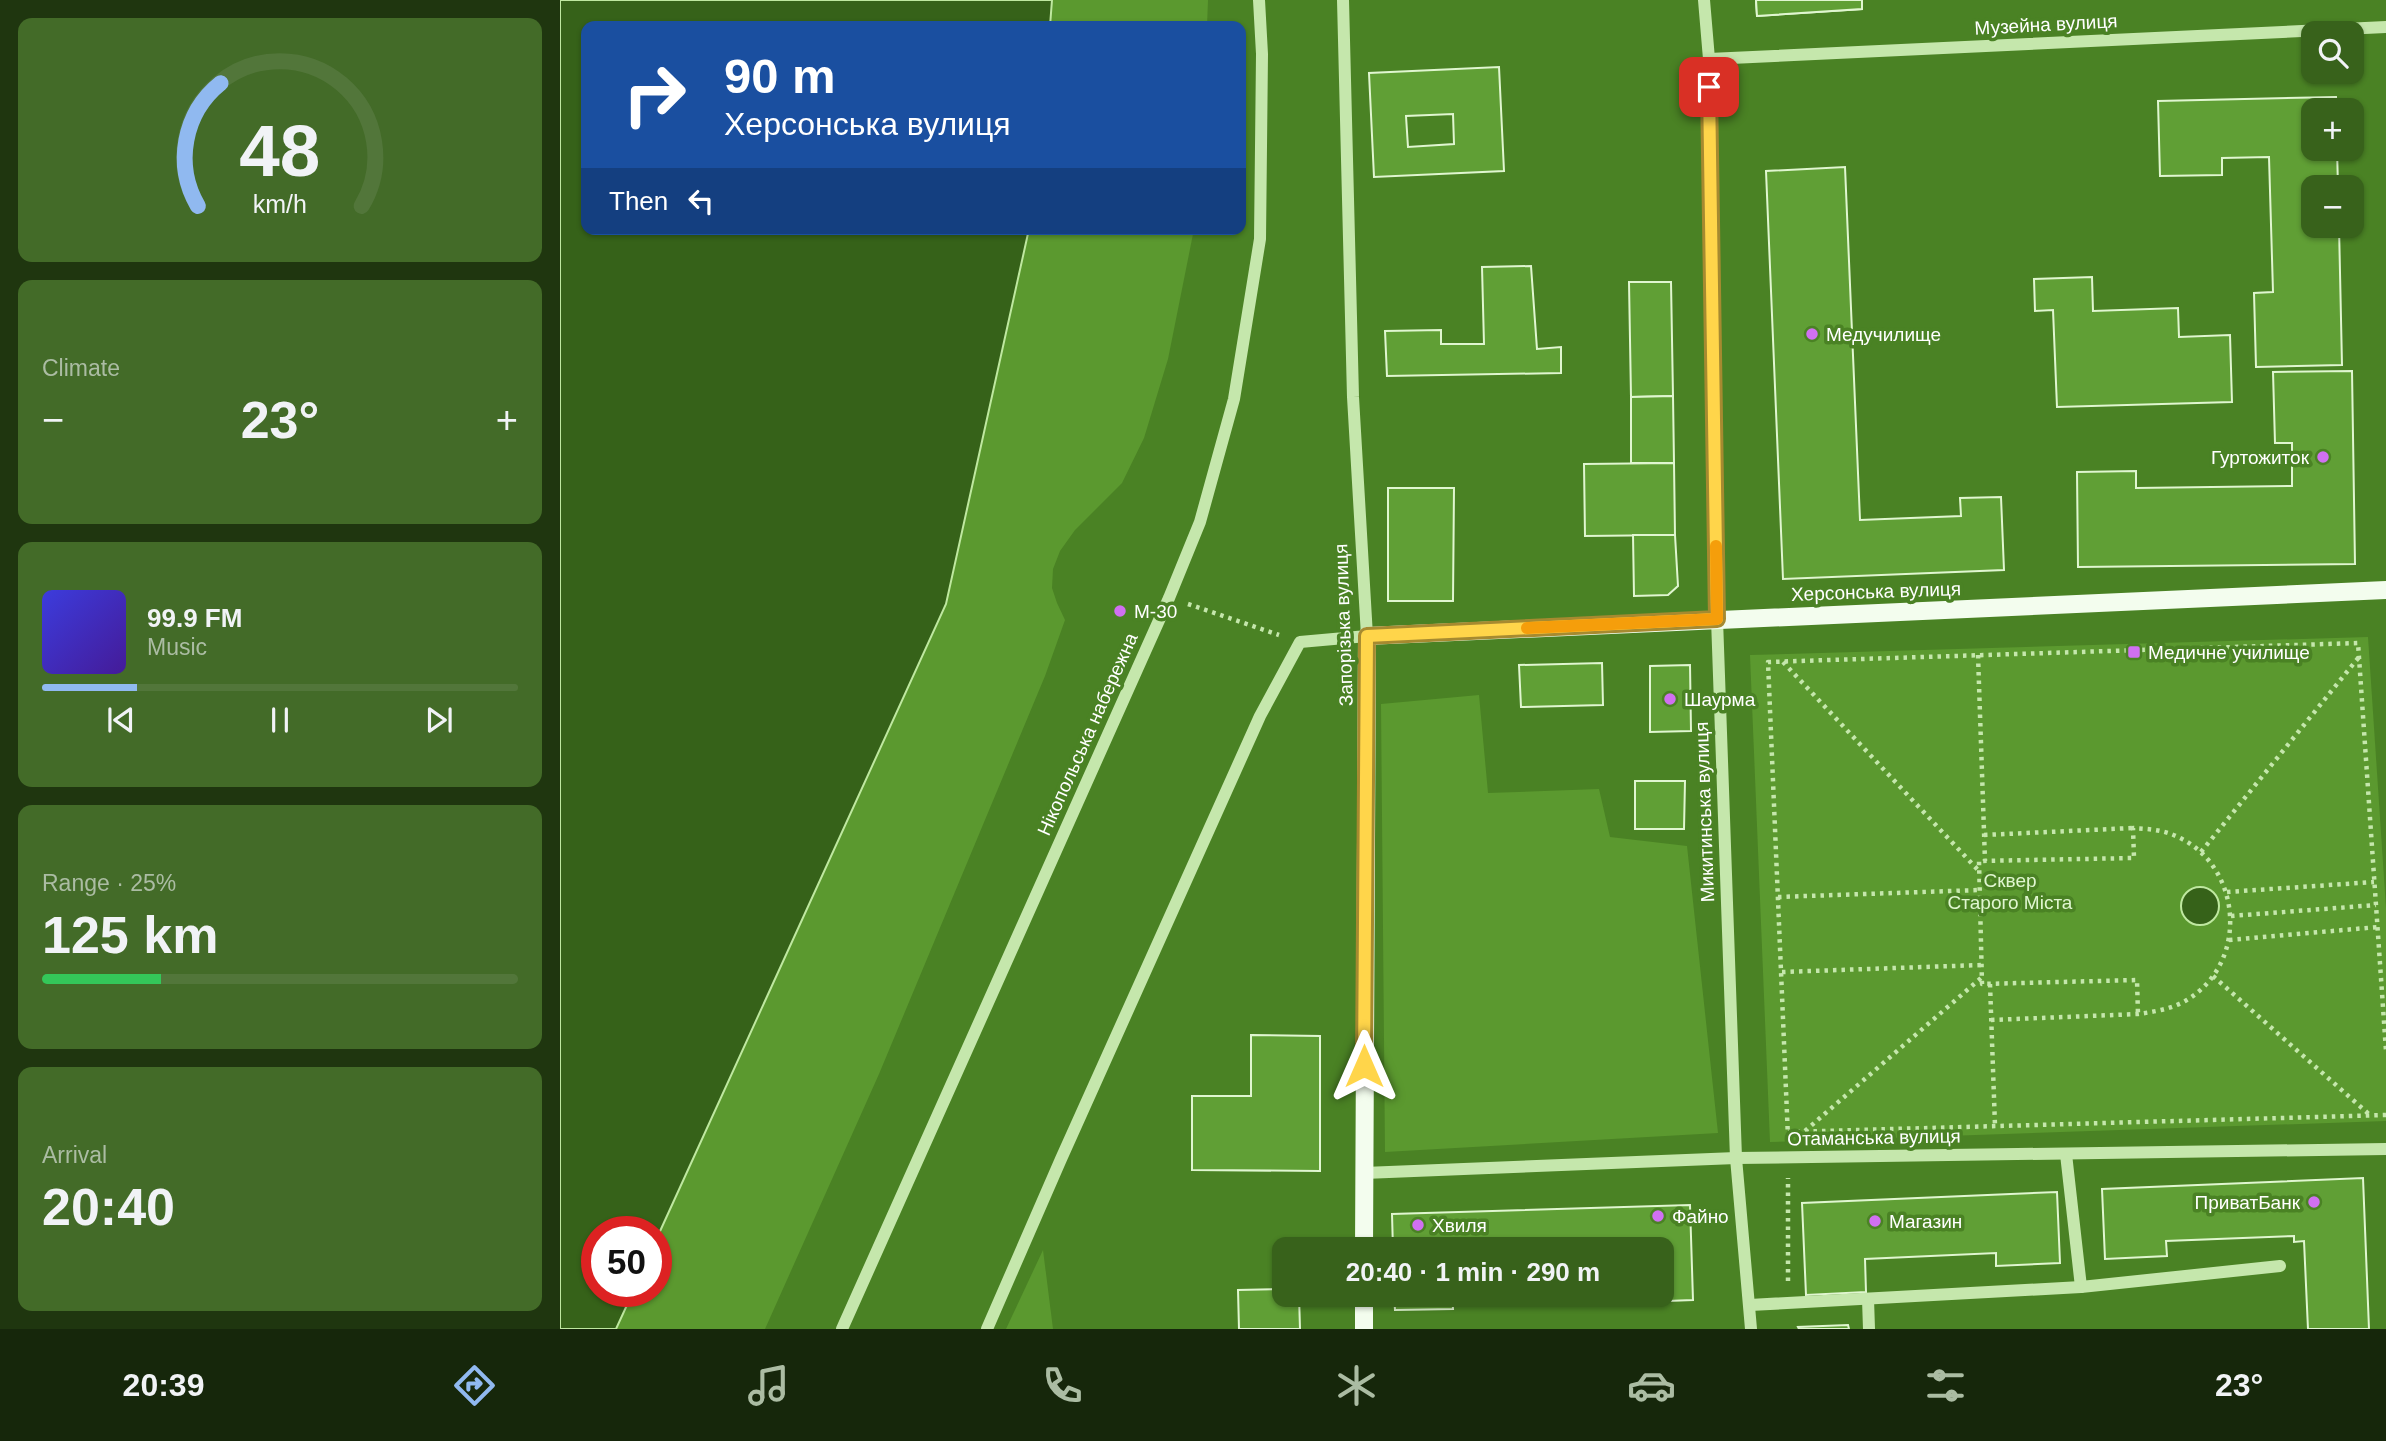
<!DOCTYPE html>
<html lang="en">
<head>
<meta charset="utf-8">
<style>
	:root { --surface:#38621b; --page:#436b28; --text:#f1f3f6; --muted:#abbca3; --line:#52763a; --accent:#90b9f0 }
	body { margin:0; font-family:Arial,sans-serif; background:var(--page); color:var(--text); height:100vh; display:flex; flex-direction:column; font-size:26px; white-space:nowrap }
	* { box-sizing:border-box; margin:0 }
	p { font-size:23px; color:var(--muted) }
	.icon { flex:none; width:38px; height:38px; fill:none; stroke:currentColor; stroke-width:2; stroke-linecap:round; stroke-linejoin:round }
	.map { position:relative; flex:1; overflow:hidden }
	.details { display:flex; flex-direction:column; gap:18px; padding:18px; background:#1f360f; width:560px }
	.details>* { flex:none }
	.hud { position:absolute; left:21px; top:21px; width:665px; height:214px; border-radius:14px; box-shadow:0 2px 5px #0004; background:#1a4fa0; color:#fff; overflow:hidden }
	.buttons { position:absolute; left:1741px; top:21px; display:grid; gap:14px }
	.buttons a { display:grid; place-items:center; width:63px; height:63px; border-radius:14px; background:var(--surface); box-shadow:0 2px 5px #0004; font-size:35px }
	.speed { position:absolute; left:21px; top:1216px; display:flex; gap:14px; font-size:35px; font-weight:700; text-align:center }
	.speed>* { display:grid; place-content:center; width:91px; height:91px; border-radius:50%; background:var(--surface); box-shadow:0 2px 5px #0004; line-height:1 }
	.speed .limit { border:10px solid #d22; background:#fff; color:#111 }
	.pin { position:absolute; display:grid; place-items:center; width:60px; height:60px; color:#fff; margin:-30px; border-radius:14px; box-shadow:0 4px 10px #0006 }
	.me { position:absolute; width:77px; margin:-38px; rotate:0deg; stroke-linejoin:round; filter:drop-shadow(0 0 5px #0008) }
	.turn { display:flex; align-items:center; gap:24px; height:147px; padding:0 28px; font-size:32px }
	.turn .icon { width:91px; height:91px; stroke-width:2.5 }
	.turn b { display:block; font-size:49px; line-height:60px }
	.then { display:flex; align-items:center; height:66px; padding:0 28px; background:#0003; gap:14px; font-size:26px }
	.big { font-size:52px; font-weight:600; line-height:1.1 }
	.details .card { flex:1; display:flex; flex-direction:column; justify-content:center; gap:10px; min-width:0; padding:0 24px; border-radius:14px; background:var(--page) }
	.details .dial { align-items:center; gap:0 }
	.dial svg { height:182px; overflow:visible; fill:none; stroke:var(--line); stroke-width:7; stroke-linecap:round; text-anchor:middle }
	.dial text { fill:var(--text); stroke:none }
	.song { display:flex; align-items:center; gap:21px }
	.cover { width:84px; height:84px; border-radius:10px; background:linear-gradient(135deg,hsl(240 70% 55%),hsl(260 70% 35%)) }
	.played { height:7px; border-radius:4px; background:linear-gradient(90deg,var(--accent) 20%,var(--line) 20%) }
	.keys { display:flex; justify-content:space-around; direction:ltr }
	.heat { display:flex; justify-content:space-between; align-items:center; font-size:38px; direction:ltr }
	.charge { height:10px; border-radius:5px; background:linear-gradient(90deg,#34c759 25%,var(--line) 0) }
	.trip { position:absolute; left:712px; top:1237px; width:402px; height:70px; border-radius:14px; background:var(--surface); box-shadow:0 2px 5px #0004; font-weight:600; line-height:70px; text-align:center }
	.menu { display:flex; height:112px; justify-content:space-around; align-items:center; background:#16270b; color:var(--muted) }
	.menu .icon { width:49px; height:49px }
	.menu .on { color:var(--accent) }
	.menu b { font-size:32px; color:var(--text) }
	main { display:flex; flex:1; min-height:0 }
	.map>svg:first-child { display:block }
	.green { fill:#5b992f }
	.water { fill:#366219; stroke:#bfe8a0; stroke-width:2 }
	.building { fill:#609f35; stroke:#e0f6d0; stroke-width:2; fill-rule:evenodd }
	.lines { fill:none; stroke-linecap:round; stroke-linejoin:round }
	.path { stroke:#c5e7ac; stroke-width:4.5; stroke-dasharray:3.5 5; stroke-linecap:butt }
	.minor { stroke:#c5e7ac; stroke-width:12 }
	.major { stroke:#f3fdee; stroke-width:18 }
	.route-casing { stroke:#a68a30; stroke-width:18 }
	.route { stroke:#ffd54a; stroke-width:12 }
	.slow { stroke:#f59e0b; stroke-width:12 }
	.poi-dot { fill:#d070f1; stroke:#4a8224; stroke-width:2.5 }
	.labels { text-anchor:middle; stroke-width:7; stroke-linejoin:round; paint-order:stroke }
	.street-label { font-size:19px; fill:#fff; stroke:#4a8224 }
	.poi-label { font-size:19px; fill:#fff; stroke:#4a8224; text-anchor:start }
	.park-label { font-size:19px; fill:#e0f6d0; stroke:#4a8224 }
</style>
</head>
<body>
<main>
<section class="details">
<div class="card dial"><svg viewBox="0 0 100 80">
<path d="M14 69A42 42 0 1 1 86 69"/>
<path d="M14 69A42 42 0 0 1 24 15" stroke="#90b9f0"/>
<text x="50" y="56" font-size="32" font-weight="700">48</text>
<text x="50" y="72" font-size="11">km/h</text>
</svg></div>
<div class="card"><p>Climate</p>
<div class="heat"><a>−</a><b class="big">23°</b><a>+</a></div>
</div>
<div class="card">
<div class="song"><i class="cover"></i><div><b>99.9 FM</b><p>Music</p></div></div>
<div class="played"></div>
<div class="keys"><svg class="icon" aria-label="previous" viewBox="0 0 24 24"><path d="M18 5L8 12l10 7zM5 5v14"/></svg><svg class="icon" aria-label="pause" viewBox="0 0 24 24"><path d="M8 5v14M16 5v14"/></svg><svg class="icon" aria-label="next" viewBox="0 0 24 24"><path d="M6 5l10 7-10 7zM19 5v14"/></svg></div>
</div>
<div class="card"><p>Range · 25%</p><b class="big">125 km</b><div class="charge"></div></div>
<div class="card"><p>Arrival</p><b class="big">20:40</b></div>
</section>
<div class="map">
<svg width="1826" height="1329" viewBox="0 0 1826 1329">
	<rect width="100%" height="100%" fill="#4a8224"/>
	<!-- green -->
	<g class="green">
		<path d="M 492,0 L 648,0 L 647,26 L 490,26 Z"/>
		<path d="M 469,229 L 634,229 L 608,359 L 584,438 L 562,483 L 515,530 L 500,551 L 493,569 L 492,588 L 497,603 L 505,620 L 485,676 L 319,1074 L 205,1329 L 56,1329 L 73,1292 L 96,1292 L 96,1240 L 386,604 Z"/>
		<path d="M 1808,637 L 1826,908 L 1826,1121 L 1210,1142 L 1190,655 Z"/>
		<path d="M 919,695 L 928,793 L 1039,789 L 1050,837 L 1127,846 L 1158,1133 L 825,1152 L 821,704 Z"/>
		<path d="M 483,1250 L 493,1329 L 446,1329 Z"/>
	</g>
	<!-- water -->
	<g class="water">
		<path d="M 0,0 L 492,0 L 490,26 L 26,26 L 26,229 L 469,229 L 386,604 L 96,1240 L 96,1232 L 37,1232 L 37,1292 L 73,1292 L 56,1329 L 0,1329 Z"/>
		<circle cx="1640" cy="906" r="19"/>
	</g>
	<!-- building -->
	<g class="building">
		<path d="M 1196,0 L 1302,0 L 1302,9 L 1197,16 Z"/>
		<path d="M 1196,0 L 1302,0 L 1302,9 L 1197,16 Z"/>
		<path d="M 939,67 L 944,171 L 814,177 L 809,73 ZM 893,114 L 894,144 L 848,147 L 846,116 Z"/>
		<path d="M 1776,97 L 1777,110 L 1754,110 L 1754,149 L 1777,149 L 1778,187 L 1754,187 L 1754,226 L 1779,226 L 1782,365 L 1696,367 L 1694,293 L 1713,292 L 1709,157 L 1662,158 L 1662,175 L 1600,176 L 1598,101 Z"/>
		<path d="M 1285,167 L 1300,520 L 1401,516 L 1400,498 L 1441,497 L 1444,570 L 1223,579 L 1206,171 Z"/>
		<path d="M 971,266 L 977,349 L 1001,347 L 1001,373 L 827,376 L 825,331 L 881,330 L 881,344 L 924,344 L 922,267 Z"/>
		<path d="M 1532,277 L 1533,311 L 1618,308 L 1619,337 L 1670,335 L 1672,402 L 1497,407 L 1493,310 L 1475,311 L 1474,279 Z"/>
		<path d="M 1069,282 L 1111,282 L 1113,396 L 1071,397 Z"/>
		<path d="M 1792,371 L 1795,564 L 1518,567 L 1517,472 L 1576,471 L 1576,488 L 1732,486 L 1732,443 L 1715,443 L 1713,372 Z"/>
		<path d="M 1113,396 L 1114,463 L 1071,463 L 1071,397 Z"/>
		<path d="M 1114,463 L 1115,535 L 1025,536 L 1024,464 Z"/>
		<path d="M 828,488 L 894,488 L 893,601 L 828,601 Z"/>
		<path d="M 1073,535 L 1115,535 L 1118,586 L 1108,595 L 1074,596 Z"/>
		<path d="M 1042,663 L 1043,705 L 961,707 L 959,665 Z"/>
		<path d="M 1130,665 L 1131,731 L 1090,732 L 1090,666 Z"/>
		<path d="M 1075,781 L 1125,781 L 1124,829 L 1075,829 Z"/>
		<path d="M 691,1035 L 760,1036 L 760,1171 L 632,1170 L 632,1096 L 691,1096 Z"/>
		<path d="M 1803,1178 L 1809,1329 L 1748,1329 L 1744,1241 L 1734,1242 L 1734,1236 L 1606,1241 L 1607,1256 L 1545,1259 L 1542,1189 Z"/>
		<path d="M 1497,1192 L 1500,1263 L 1436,1266 L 1436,1253 L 1305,1259 L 1306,1292 L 1246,1295 L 1242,1203 Z"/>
		<path d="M 1130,1205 L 1133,1300 L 1080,1302 L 1080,1295 L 1102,1295 L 1102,1250 L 833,1250 L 832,1214 Z"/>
		<path d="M 724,1289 L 724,1295 L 739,1295 L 740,1329 L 679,1329 L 678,1290 Z"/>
		<path d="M 834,1295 L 892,1295 L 893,1309 L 835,1310 Z"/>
		<path d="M 1288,1325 L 1289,1329 L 1239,1329 L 1238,1327 Z"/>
	</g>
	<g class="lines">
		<!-- path -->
		<g class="path">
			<path d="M 628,604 L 719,635"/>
			<path d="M 1418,655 L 1425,861"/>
			<path d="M 1223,662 L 1418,870"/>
			<path d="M 1424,835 L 1573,828"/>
			<path d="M 1641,852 L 1799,657"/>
			<path d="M 1667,892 L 1814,882"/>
			<path d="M 1218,897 L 1420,890"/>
			<path d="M 1671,916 L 1816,905"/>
			<path d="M 1669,940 L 1818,927"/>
			<path d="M 1222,972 L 1421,965"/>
			<path d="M 1653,976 L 1811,1116"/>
			<path d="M 1430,984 L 1435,1126"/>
			<path d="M 1431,1020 L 1578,1014 C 1600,1011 1621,1007 1638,992 C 1688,951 1678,866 1620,838 C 1605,830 1590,829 1573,828 L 1574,858 L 1419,861 L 1422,984 L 1577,980 L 1578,1014"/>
			<path d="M 1245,1131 L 1421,978"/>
			<path d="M 1228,1132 L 1826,1115"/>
			<path d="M 1228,1138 L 1208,662 L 1798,643 L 1826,1051"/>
			<path d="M 1228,1281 L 1228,1178"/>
		</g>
		<!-- minor -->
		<g class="minor">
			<path d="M 1144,0 L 1149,59 L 1157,619 L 1176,1158 L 1191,1329"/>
			<path d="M 1149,59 L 1826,27"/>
			<path d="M 1506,1154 L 1521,1287"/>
			<path d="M 804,1173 L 1176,1158 L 1826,1149"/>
			<path d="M 1308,1299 L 1309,1329"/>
			<path d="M 1190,1305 L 1521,1287 L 1720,1266"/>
			<path d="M 282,1329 L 609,598 L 640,522 L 674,399 L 700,239 L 702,54 L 699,0"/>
			<path d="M 427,1329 L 501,1159 L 700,716 L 740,642 L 807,636 L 793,397 L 783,0"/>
		</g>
		<!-- major -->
		<g class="major">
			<path d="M 804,1250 L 807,636 L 1826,590"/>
			<path d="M 804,1295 L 804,1329"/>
		</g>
	</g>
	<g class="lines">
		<!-- route casing -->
		<g class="route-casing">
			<path id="route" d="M 804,1066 L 807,636 L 1157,619 L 1149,87"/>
		</g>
		<!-- route -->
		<use href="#route" class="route"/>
		<!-- slow -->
		<path class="slow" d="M 967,628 L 1157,619 L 1156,546"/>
	</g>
	<!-- markers -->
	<g class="poi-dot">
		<circle cx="1252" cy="334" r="7"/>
		<circle cx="1763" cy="457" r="7"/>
		<circle cx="560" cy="611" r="7"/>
		<rect x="1567" y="645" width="14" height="14" rx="3.5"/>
		<circle cx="1110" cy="699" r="7"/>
		<circle cx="1754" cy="1202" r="7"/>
		<circle cx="1098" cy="1216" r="7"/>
		<circle cx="1315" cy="1221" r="7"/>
		<circle cx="858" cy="1225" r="7"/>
	</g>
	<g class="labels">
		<!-- street labels -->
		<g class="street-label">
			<text transform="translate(1486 24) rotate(-3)" y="7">Музейна вулиця</text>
			<text transform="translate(1316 591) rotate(-2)" y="7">Херсонська вулиця</text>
			<text transform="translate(783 625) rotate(-92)" y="7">Запорізька вулиця</text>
			<text transform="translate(527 734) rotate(-66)" y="7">Нікопольська набережна</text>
			<text transform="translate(1144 812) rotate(-92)" y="7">Микитинська вулиця</text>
			<text transform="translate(1314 1137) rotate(-1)" y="7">Отаманська вулиця</text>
		</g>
		<!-- poi labels -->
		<g class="poi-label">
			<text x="1266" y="341">Медучилище</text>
			<text x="1749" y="464" text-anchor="end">Гуртожиток</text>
			<text x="574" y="618">М-30</text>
			<text x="1588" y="659">Медичне училище</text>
			<text x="1124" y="706">Шаурма</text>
			<text x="1740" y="1209" text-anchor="end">ПриватБанк</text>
			<text x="1112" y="1223">Файно</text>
			<text x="1329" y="1228">Магазин</text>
			<text x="872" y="1232">Хвиля</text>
		</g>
		<!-- park labels -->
		<g class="park-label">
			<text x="1450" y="887">Сквер<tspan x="1450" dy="22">Старого Міста</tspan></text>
		</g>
	</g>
</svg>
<div class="buttons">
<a><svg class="icon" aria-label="search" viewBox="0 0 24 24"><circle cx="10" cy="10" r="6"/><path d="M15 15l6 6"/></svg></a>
<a>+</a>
<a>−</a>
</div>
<div class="speed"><div class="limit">50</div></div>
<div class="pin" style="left:1149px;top:87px;background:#d93025"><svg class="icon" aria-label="arrive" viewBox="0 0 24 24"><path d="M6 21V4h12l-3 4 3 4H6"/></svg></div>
<svg class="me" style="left:804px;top:1066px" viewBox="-20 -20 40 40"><path d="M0-17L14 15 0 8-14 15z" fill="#ffd54a" stroke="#fff" stroke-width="4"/></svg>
<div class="trip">20:40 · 1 min · 290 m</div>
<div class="hud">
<div class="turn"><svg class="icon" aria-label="right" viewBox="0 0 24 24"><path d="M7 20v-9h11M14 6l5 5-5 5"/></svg><div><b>90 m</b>Херсонська вулиця</div></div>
<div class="then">Then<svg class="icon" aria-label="left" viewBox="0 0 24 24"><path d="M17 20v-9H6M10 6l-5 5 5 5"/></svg></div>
</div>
</div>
</main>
<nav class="menu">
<b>20:39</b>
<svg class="icon on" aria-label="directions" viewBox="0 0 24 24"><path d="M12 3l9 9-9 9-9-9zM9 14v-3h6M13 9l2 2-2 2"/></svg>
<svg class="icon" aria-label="music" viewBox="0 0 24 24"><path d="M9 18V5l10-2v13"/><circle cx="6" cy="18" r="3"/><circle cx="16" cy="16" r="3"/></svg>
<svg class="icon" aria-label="phone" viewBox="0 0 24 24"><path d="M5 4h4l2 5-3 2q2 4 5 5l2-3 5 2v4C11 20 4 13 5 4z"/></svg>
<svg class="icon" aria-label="climate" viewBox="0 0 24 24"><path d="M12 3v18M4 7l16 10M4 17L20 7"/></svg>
<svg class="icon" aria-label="car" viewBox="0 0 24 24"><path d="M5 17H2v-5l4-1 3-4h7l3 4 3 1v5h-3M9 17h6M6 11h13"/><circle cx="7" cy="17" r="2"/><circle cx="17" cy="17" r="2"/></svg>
<svg class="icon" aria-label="filters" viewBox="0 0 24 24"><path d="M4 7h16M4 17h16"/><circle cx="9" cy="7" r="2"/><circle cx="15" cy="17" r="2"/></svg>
<b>23°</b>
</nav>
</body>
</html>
